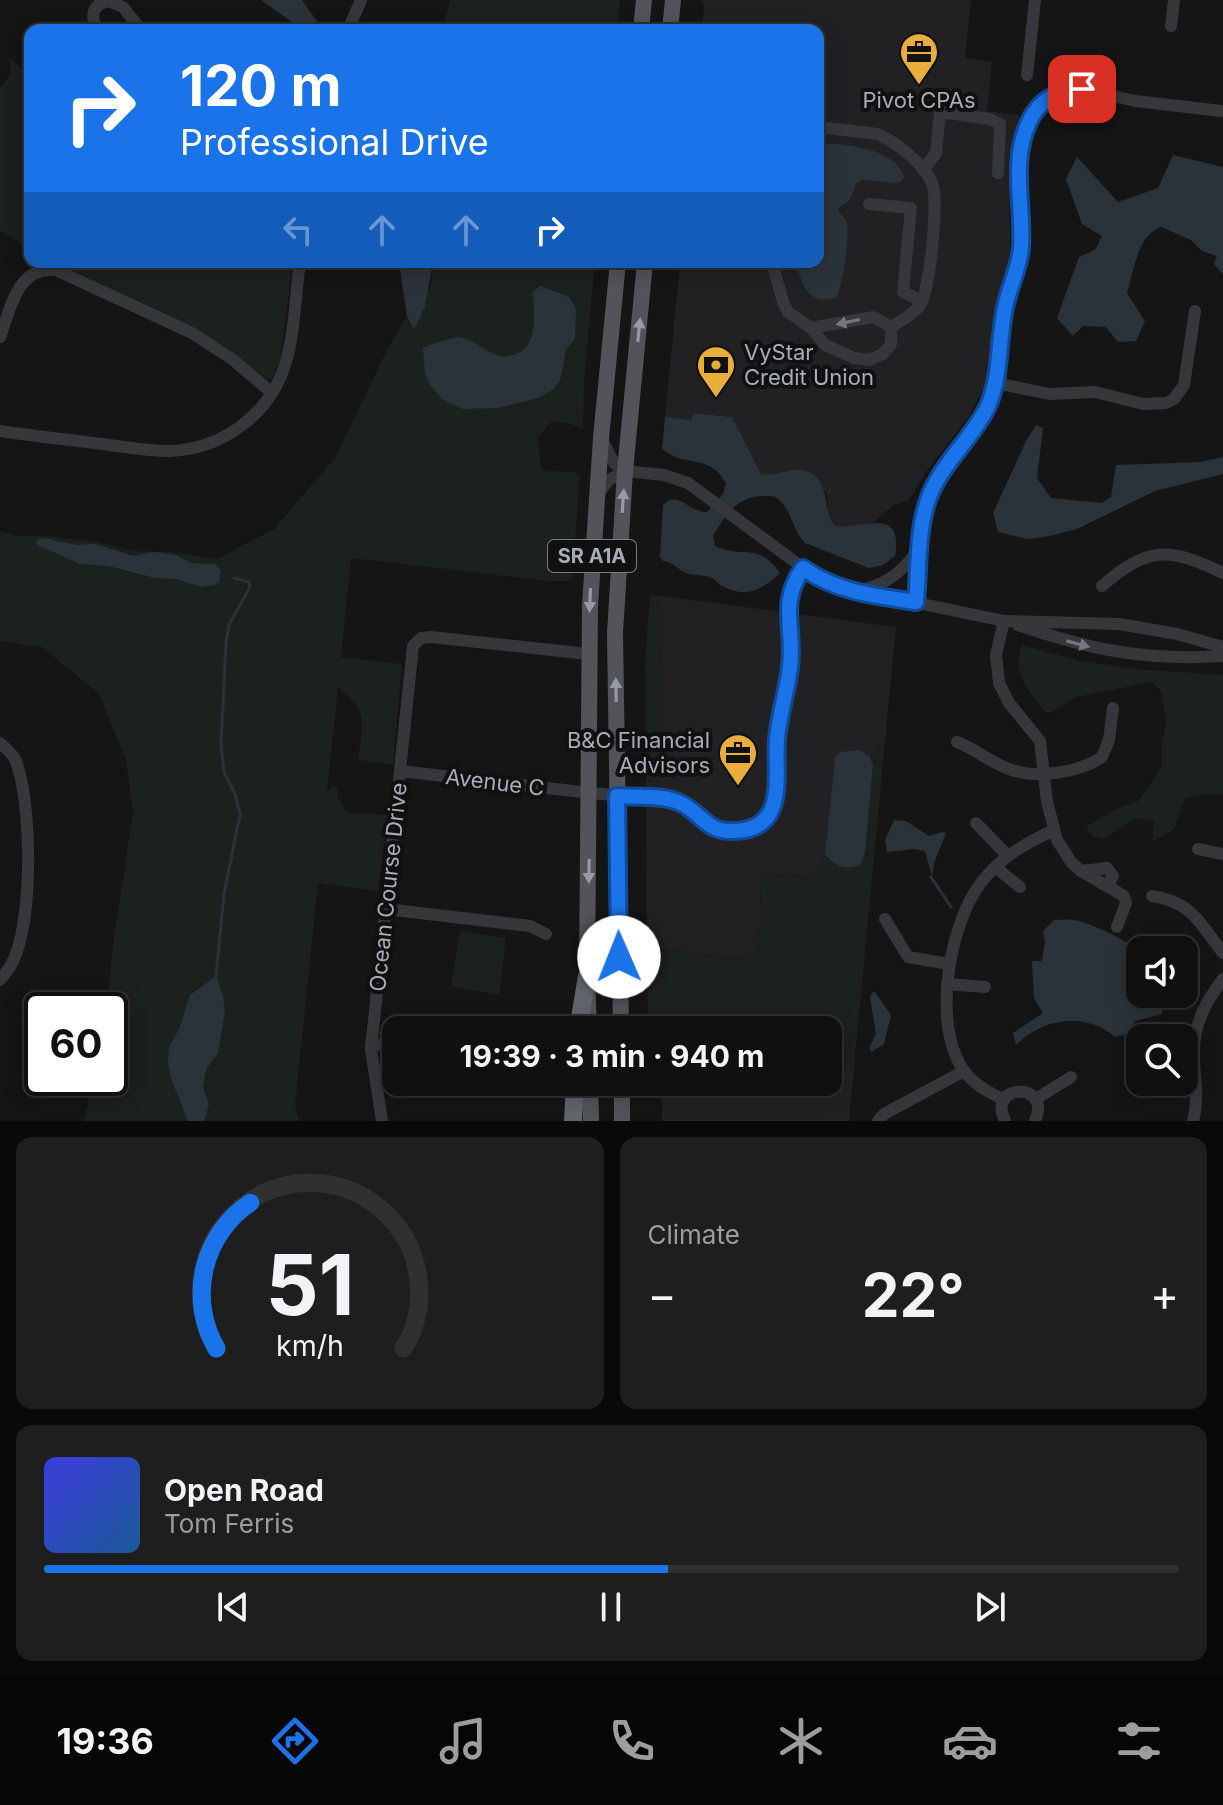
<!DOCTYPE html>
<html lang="en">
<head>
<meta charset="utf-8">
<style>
	:root { --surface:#101010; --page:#1e1e1e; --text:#f1f3f6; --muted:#9c9d9f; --line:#303030; --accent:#1a73e8 }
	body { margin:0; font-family:Inter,sans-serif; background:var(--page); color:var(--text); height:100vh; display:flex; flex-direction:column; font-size:30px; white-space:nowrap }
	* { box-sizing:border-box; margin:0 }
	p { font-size:26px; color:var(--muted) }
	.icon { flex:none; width:44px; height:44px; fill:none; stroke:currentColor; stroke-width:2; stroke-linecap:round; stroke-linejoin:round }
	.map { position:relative; height:1121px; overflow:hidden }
	.details { display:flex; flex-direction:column; gap:16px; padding:16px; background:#090909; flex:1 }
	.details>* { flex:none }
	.banner { position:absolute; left:24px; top:24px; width:800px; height:244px; border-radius:16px; box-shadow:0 4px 20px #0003,0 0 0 2px var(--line); background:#1a73e8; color:#fff; overflow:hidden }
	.buttons { position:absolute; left:1126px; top:936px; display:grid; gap:16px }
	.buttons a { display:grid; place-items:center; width:72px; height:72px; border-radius:16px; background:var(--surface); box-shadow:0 4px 20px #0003,0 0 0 2px var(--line); font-size:40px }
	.speed { position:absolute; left:24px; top:992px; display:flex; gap:16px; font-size:40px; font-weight:700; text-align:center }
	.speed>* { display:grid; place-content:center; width:104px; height:104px; border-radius:50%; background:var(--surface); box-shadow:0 4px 20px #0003,0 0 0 2px var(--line); line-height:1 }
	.speed .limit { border:4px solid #111; border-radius:12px; background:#fff; color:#111 }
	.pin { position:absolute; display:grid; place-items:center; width:68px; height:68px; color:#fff; margin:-34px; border-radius:16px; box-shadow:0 4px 12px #0006 }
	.me { position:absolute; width:88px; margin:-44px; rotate:359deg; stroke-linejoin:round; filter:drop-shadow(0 0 6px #0008) }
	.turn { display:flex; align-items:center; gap:28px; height:168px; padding:0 24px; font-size:36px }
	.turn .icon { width:104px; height:104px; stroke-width:2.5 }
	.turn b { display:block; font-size:56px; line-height:68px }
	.lanes { display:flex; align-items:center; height:76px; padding:0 24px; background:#0003; justify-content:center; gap:40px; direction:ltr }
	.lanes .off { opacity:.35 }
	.big { font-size:60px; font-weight:700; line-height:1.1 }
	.details .widget { flex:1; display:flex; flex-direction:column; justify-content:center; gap:12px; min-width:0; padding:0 28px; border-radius:16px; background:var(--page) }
	.details .dial { align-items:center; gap:0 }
	.dial svg { height:208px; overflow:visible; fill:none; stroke:var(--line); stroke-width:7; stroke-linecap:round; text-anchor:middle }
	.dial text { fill:var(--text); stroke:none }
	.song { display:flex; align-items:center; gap:24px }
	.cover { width:96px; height:96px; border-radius:12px; background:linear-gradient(135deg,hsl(240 70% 55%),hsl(210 70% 35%)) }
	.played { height:8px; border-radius:4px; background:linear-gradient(90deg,var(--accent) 55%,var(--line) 55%) }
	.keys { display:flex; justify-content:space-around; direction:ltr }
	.heat { display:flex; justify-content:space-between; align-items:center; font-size:44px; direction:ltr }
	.details .tiles { flex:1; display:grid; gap:16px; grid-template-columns:1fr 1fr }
	.widget:last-child { grid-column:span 2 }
	.trip { position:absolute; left:382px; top:1016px; width:460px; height:80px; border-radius:16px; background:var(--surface); box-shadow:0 4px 20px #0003,0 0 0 2px var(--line); font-weight:700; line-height:80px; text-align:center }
	.tabs { display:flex; height:128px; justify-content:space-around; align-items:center; background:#060606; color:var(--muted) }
	.tabs .icon { width:56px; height:56px }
	.tabs .on { color:var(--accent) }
	.tabs b { font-size:36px; color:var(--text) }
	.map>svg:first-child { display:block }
	.built { fill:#212123 }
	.green { fill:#1b211c }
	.water { fill:#2b333a }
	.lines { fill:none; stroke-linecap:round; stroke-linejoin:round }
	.stream { stroke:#2b333a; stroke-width:3 }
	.minor { stroke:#36373b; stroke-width:12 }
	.major { stroke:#52545a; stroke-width:16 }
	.highway { stroke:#62656c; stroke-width:18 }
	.oneway { fill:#74777f }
	.oneway2 { fill:#969aa4 }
	.route-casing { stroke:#114b97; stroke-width:20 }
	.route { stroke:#1a73e8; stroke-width:14 }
	.labels { text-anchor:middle; stroke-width:8; stroke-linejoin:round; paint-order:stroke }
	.shield { fill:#101011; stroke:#7a7d84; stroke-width:2 }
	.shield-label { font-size:20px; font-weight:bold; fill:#a7acb6 }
	.poi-label { font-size:22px; fill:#a7acb6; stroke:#101011 }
	.street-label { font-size:22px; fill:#a7acb6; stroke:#101011 }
</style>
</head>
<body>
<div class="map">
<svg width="1223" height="1121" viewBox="0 0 1223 1121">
	<rect width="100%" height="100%" fill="#151516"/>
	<!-- built -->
	<g class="built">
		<path d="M 701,0 L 971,0 L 965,58 L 992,62 L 987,111 L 1019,115 L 1009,156 L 1010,257 L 994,310 L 987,382 L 968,418 L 928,469 L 909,500 L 894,505 L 873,522 L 849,528 L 835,527 L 828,518 L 827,493 L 797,470 L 771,476 L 761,474 L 732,417 L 692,413 L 691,420 L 665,417 L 680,262 L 818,262 L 818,30 L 702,30 L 704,6 Z"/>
		<path d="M 661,596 L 896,627 L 885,742 L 870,757 L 861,750 L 835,757 L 825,855 L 813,877 L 768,873 L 760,877 L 761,926 L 754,953 L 741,957 L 653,949 L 647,954 L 646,781 L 663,783 Z"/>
		<path d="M 828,1065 L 854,1068 L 849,1121 L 662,1121 L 662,1082 L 828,1082 Z"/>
	</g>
	<!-- green -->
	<g class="green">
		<path d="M 450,0 L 620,0 L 617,30 L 443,30 Z"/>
		<path d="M 9,58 L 30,76 L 30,248 L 0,231 L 0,88 L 11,74 Z"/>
		<path d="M 55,262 L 293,262 L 280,360 L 272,379 C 252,378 239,355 222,345 C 167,315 111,289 55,262 Z"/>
		<path d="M 433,262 L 595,262 L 584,381 L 583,429 L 571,424 L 552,421 L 538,437 L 540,464 L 544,471 L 576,472 L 580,476 L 572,578 L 567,581 L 548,581 L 351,558 L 341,657 L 402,664 L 393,765 L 358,760 C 362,727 370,709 338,688 L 327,791 L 332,786 L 337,787 L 338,799 L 346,812 L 387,815 L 378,891 L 318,883 L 295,1106 L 299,1121 L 84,1121 L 94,1078 L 110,1078 L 110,1010 L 107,1010 L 113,945 L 133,813 L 126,760 L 99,694 L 42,647 L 0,641 L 0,531 L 18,536 L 47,536 L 96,542 L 134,551 L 171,552 L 217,559 L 274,529 L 334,459 L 388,348 L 407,316 L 414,329 L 431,284 Z"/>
		<path d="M 650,595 L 661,596 L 663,784 L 646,781 L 645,662 Z"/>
		<path d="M 1022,645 L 1077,660 L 1135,669 L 1223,675 L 1223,795 L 1206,794 L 1185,798 L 1174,829 L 1152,842 L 1154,820 L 1134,819 L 1103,839 L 1091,836 L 1086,826 L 1123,806 L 1138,801 L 1162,767 L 1161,751 L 1166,723 L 1161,691 L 1151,682 L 1076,697 L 1048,714 C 1029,694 1011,673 1022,645 Z"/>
		<path d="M 885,742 L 854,1068 L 828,1065 L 828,1030 L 648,1030 L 647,954 L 653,949 L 741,957 L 753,953 L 761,926 L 760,877 L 767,873 L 813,877 L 825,855 C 837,866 844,871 860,865 L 865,853 L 873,767 L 870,757 Z"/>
		<path d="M 460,931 L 506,938 L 499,995 L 451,986 Z"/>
	</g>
	<!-- water -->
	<g class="water">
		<path d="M 261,0 L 302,0 L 323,30 L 303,30 Z"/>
		<path d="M 822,143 C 848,145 892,147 904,176 L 902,181 L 898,183 L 862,180 L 857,183 L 849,201 L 839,207 L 838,211 C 839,212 845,219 846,221 C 851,232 842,285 837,297 C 808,307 803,285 795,262 L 818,262 L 818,145 Z"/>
		<path d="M 1173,155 L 1223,167 L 1223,274 L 1214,264 L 1217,256 L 1202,251 L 1191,240 L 1161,227 C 1137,235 1134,271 1127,293 L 1145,321 L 1136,341 L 1118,342 L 1106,327 L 1083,326 L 1073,336 L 1057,318 L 1079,257 L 1095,250 L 1102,236 L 1082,224 L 1066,179 L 1077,157 L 1118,202 L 1158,188 Z"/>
		<path d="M 399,262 L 433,262 L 425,306 L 414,330 L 407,316 Z"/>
		<path d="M 540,286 L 569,297 L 576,309 L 575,339 L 566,350 L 560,381 L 553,390 L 538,398 L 498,408 L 463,409 L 442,399 L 431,386 L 425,374 L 423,348 C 429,345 453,337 459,337 C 474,339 484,351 498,356 C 504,358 511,356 516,354 C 540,343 533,314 533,292 Z"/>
		<path d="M 693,413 L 732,417 L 761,474 C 777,477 792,466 807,471 C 832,480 821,511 835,526 C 861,530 904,505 895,556 L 883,565 L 869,568 L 805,543 C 793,531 792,512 780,501 C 775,495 770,496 763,496 C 737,496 725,516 713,536 L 715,546 C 744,560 756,540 780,573 C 762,590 746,599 722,586 C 718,584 716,580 712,578 C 704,574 694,576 686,573 C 677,569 674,562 663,561 L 660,557 L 663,505 C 679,489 689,513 707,512 L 723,494 L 726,483 C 708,452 687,469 662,449 L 665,417 L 691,420 Z"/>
		<path d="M 1036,425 L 1043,428 L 1037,478 L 1051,498 L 1102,503 L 1111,497 L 1116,465 L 1200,462 L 1223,457 L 1223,474 L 1155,491 L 1077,529 L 1050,536 L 1027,539 L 998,532 L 993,513 L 1026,441 Z"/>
		<path d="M 43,538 L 77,545 L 95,544 L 133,556 L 155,552 L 176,555 L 191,563 L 215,564 L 221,571 L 219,582 L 215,585 L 200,587 L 177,579 L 155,578 L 109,566 L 80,564 L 36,544 L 37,540 Z"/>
		<path d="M 861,750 L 870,757 L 873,766 L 865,853 L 860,865 C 844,871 837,866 825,855 L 835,757 L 841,752 Z"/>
		<path d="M 894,820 L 906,821 L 929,836 L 942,832 L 946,833 L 934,863 L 932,877 L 925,851 L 914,849 L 887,852 L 885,840 Z"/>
		<path d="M 1054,920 C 1060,920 1067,919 1073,920 C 1087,921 1136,943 1140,956 C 1143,966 1140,983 1140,994 L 1162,994 L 1162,1014 L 1135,1021 L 1127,1034 L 1115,1037 C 1085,1011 1043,1018 1016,1045 L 1013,1033 L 1043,1013 L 1034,998 L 1032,961 L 1042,961 L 1045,942 L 1043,931 Z"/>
		<path d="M 216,976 L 223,995 L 225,1011 L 218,1053 L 206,1069 L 203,1087 L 209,1105 L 204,1121 L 188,1121 L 172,1081 L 168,1062 L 169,1047 L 179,1029 L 190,995 Z"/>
		<path d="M 874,991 L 891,1015 L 884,1044 L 871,1052 L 869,1048 L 876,1034 L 870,997 Z"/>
	</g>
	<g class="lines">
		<!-- stream -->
		<g class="stream">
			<path d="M 931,877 L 951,907"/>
			<path d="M 216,976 L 224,894 L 240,814 L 235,794 L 224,772 L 221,745 L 226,643 L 229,625 L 250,587 L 249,582 L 234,578"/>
		</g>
		<!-- minor -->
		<g class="minor">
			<path d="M 1171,26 L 1174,0"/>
			<path d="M 99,30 C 89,18 92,4 108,1 L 123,7 L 141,30"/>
			<path d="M 348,30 L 361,0"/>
			<path d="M 1027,75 L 1035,0"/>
			<path d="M 818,127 L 878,134 C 897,143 924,164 932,183 C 939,199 930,291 920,305 C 913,315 900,321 891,327"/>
			<path d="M 923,170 L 936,153 L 940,112 L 990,119 L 1000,124 L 998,173"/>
			<path d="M 869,204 L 911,208 L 903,292 L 922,301"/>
			<path d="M 772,262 L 783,302 L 788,312 L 811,328 L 825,345 L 854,358 L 869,360 L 883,354 L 891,344 L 891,327 L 873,317 L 811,328"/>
			<path d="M 0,337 C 11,308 17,266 56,270 L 192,333 L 232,359 L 272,393"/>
			<path d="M 996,383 L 1049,394 L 1095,392 L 1143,404 L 1166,403 L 1174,399 L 1184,385 L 1195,311"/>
			<path d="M 0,431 C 34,436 69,440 103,444 C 125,447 148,451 170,451 C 220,449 265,418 283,371 C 295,337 295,297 300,262"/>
			<path d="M 601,438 L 614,463 L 625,471 L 664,475 L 688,483 L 817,578 L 831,585 L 1004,621 L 1119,624 L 1177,634 L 1223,647"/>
			<path d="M 598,494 L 609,480 L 625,471"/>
			<path d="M 1102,586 C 1148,546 1169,547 1223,573"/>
			<path d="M 860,590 C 888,585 906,569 920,546"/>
			<path d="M 916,602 L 924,518 L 931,491 L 982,416 L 996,383 L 1004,313 L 1021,248 L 1019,159 L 1028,123 L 1035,111 L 1058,93 L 1082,89 L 1135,101 L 1221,111"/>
			<path d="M 1004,621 L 996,655 L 999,683 L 1009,703 L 1040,741 L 1047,802 L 1057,840 L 1071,862 L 1081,871 L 1124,896 L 1126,903 L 1117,927"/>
			<path d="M 1018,625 C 1091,650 1146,661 1223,656"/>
			<path d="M 957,742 C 976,749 992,764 1012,770 C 1037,779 1081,772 1102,757 L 1109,740 L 1113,708"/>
			<path d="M 0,743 C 6,748 13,754 16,761 C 32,806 33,915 14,959 C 11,966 5,974 0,980"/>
			<path d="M 400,771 L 590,793 L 664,799 L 686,806 L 711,827 L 736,831 L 754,827 L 772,810 L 778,791 L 777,740 L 791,662 L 788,600 L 792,583 L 803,568"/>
			<path d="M 976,823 L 1008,856"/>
			<path d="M 1198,849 L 1223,854"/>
			<path d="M 995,867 L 1020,887"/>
			<path d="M 1081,871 L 1107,868 L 1113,876 L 1108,886"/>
			<path d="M 1152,896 C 1193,902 1200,924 1223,953"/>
			<path d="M 386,909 L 530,926 L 546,934"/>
			<path d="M 885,919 L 908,957 L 949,964"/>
			<path d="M 947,984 L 985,987"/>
			<path d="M 371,1044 L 396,1047"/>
			<path d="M 1036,1099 L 1071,1077"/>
			<path d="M 1004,1100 C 991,1093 978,1087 968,1076 C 930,1033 948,927 980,884 C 999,858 1026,843 1054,830"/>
			<path d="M 382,1121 L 371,1049 L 413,646 L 421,638 L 431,637 L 588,654"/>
			<path d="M 878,1121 L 884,1114 L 964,1071"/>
			<path d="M 1005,1121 C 986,1083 1053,1081 1035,1121"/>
			<path d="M 1193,1121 C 1200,1096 1193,1075 1194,1050 C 1194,1023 1207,1000 1223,979"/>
		</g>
		<!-- major -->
		<g class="major">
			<path d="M 641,30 L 644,0"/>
			<path d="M 670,30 L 673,0"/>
			<path d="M 589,1030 L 587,976 L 590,606 L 601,438 L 618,262"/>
			<path d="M 621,1030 L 615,633 L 625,471 L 645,262"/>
			<path d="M 590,1082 L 591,1121"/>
			<path d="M 622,1082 L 622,1121"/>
		</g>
		<!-- highway -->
		<g class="highway">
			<path d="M 578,1030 L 587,976"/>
			<path d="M 573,1121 L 575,1082"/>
		</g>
	</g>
	<!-- one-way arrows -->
	<defs><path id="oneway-solid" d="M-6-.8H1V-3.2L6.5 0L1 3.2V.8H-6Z" transform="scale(2)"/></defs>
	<g class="oneway">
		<use href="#oneway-solid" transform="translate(848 322) rotate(168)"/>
		<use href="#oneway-solid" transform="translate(1078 644) rotate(15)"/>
	</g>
	<g class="oneway2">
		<use href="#oneway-solid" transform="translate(639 330) rotate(-84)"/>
		<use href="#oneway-solid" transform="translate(623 501) rotate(-86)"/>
		<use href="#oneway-solid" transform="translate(590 600) rotate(92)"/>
		<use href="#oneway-solid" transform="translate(616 690) rotate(-91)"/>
		<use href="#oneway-solid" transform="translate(589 871) rotate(91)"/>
	</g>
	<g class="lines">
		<!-- route casing -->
		<g class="route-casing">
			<path id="route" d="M 619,957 L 617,796 C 636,797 660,795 678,802 C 701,811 705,833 735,831 C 789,829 774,774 777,739 C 779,715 787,692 790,667 C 795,627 778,605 803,568 C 836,592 876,596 916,602 C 919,569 917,531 928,500 C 940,465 971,440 987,408 C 1001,378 998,345 1004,313 C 1007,291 1019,270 1021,248 C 1024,206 1010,162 1029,122 C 1039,100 1058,90 1082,89"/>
		</g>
		<!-- route -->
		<use href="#route" class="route"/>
	</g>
	<!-- icons -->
	<defs>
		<g id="office-pin" transform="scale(2)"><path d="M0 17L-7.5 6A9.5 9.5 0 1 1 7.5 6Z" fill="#e9ae3a" stroke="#101011"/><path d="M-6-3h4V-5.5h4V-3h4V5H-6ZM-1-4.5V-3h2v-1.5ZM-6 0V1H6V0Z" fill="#111"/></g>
		<g id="bank-pin" transform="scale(2)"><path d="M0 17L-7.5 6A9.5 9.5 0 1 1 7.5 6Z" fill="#e9ae3a" stroke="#101011"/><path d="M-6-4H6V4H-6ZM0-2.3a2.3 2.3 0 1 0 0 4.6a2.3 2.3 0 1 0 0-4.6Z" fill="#111"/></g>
	</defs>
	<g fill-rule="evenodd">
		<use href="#office-pin" x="919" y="52"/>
		<use href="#bank-pin" x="716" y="365"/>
		<use href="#office-pin" x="738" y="753"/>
	</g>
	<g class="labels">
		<!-- shield labels -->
		<rect class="shield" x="548" y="540" width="88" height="32" rx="6"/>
		<g class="shield-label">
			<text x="592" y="563">SR A1A</text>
		</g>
		<!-- poi labels -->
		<g class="poi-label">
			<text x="919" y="108">Pivot CPAs</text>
			<text x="744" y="360" text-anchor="start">VyStar<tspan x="744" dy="25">Credit Union</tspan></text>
			<text x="710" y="748" text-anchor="end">B&amp;C Financial<tspan x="710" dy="25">Advisors</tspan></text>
		</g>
		<!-- street labels -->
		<g class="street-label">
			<text transform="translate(495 782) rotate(7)" y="8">Avenue C</text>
			<text transform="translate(388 887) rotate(-84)" y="8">Ocean Course Drive</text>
		</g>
	</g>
</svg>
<div class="buttons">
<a><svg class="icon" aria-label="sound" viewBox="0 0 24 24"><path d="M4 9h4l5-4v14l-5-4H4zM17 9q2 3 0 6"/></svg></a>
<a><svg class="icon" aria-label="search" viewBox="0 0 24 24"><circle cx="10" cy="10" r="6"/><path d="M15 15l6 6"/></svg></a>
</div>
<div class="speed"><div class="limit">60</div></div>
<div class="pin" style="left:1082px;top:89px;background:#d93025"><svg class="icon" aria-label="arrive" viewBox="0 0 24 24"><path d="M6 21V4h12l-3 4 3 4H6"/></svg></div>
<svg class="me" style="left:619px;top:957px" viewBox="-20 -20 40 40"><circle r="19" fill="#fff"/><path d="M0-13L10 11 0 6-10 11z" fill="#1a73e8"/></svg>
<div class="trip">19:39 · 3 min · 940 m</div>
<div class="banner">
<div class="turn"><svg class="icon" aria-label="right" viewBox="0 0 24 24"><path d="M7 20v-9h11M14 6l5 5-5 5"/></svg><div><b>120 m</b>Professional Drive</div></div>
<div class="lanes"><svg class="icon off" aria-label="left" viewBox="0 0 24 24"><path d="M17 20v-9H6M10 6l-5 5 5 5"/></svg><svg class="icon off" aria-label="ahead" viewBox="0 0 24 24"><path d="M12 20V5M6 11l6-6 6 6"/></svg><svg class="icon off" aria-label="ahead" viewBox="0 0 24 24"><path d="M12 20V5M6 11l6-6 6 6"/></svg><svg class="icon" aria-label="right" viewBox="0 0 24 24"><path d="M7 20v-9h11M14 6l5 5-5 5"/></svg></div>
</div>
</div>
<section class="details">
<div class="tiles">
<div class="widget dial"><svg viewBox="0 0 100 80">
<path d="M14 69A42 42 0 1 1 86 69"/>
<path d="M14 69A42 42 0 0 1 27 13" stroke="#1a73e8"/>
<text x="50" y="56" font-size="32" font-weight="700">51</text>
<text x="50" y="72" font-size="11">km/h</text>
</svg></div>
<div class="widget"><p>Climate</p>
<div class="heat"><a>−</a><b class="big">22°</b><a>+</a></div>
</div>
<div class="widget">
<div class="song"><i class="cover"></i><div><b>Open Road</b><p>Tom Ferris</p></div></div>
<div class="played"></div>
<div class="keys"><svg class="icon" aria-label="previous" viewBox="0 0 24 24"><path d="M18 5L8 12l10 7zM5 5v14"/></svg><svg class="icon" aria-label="pause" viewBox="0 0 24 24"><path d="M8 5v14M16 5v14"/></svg><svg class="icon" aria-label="next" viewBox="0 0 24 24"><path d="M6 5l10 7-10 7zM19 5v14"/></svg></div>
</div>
</div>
</section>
<nav class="tabs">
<b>19:36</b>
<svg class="icon on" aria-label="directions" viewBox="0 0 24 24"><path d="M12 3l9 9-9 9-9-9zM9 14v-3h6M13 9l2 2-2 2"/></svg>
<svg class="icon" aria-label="music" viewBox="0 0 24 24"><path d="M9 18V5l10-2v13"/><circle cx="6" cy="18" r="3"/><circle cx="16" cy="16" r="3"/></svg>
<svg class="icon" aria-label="phone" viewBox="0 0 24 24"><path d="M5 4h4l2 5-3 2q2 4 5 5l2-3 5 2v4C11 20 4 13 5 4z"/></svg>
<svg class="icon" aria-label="climate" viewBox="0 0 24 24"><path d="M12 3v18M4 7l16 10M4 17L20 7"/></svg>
<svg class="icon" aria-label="car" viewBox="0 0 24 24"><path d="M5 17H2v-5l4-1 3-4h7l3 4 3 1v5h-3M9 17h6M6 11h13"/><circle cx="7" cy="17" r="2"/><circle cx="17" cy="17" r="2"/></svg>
<svg class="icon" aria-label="filters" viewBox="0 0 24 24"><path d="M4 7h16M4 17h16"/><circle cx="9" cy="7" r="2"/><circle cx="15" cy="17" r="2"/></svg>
</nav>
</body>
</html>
